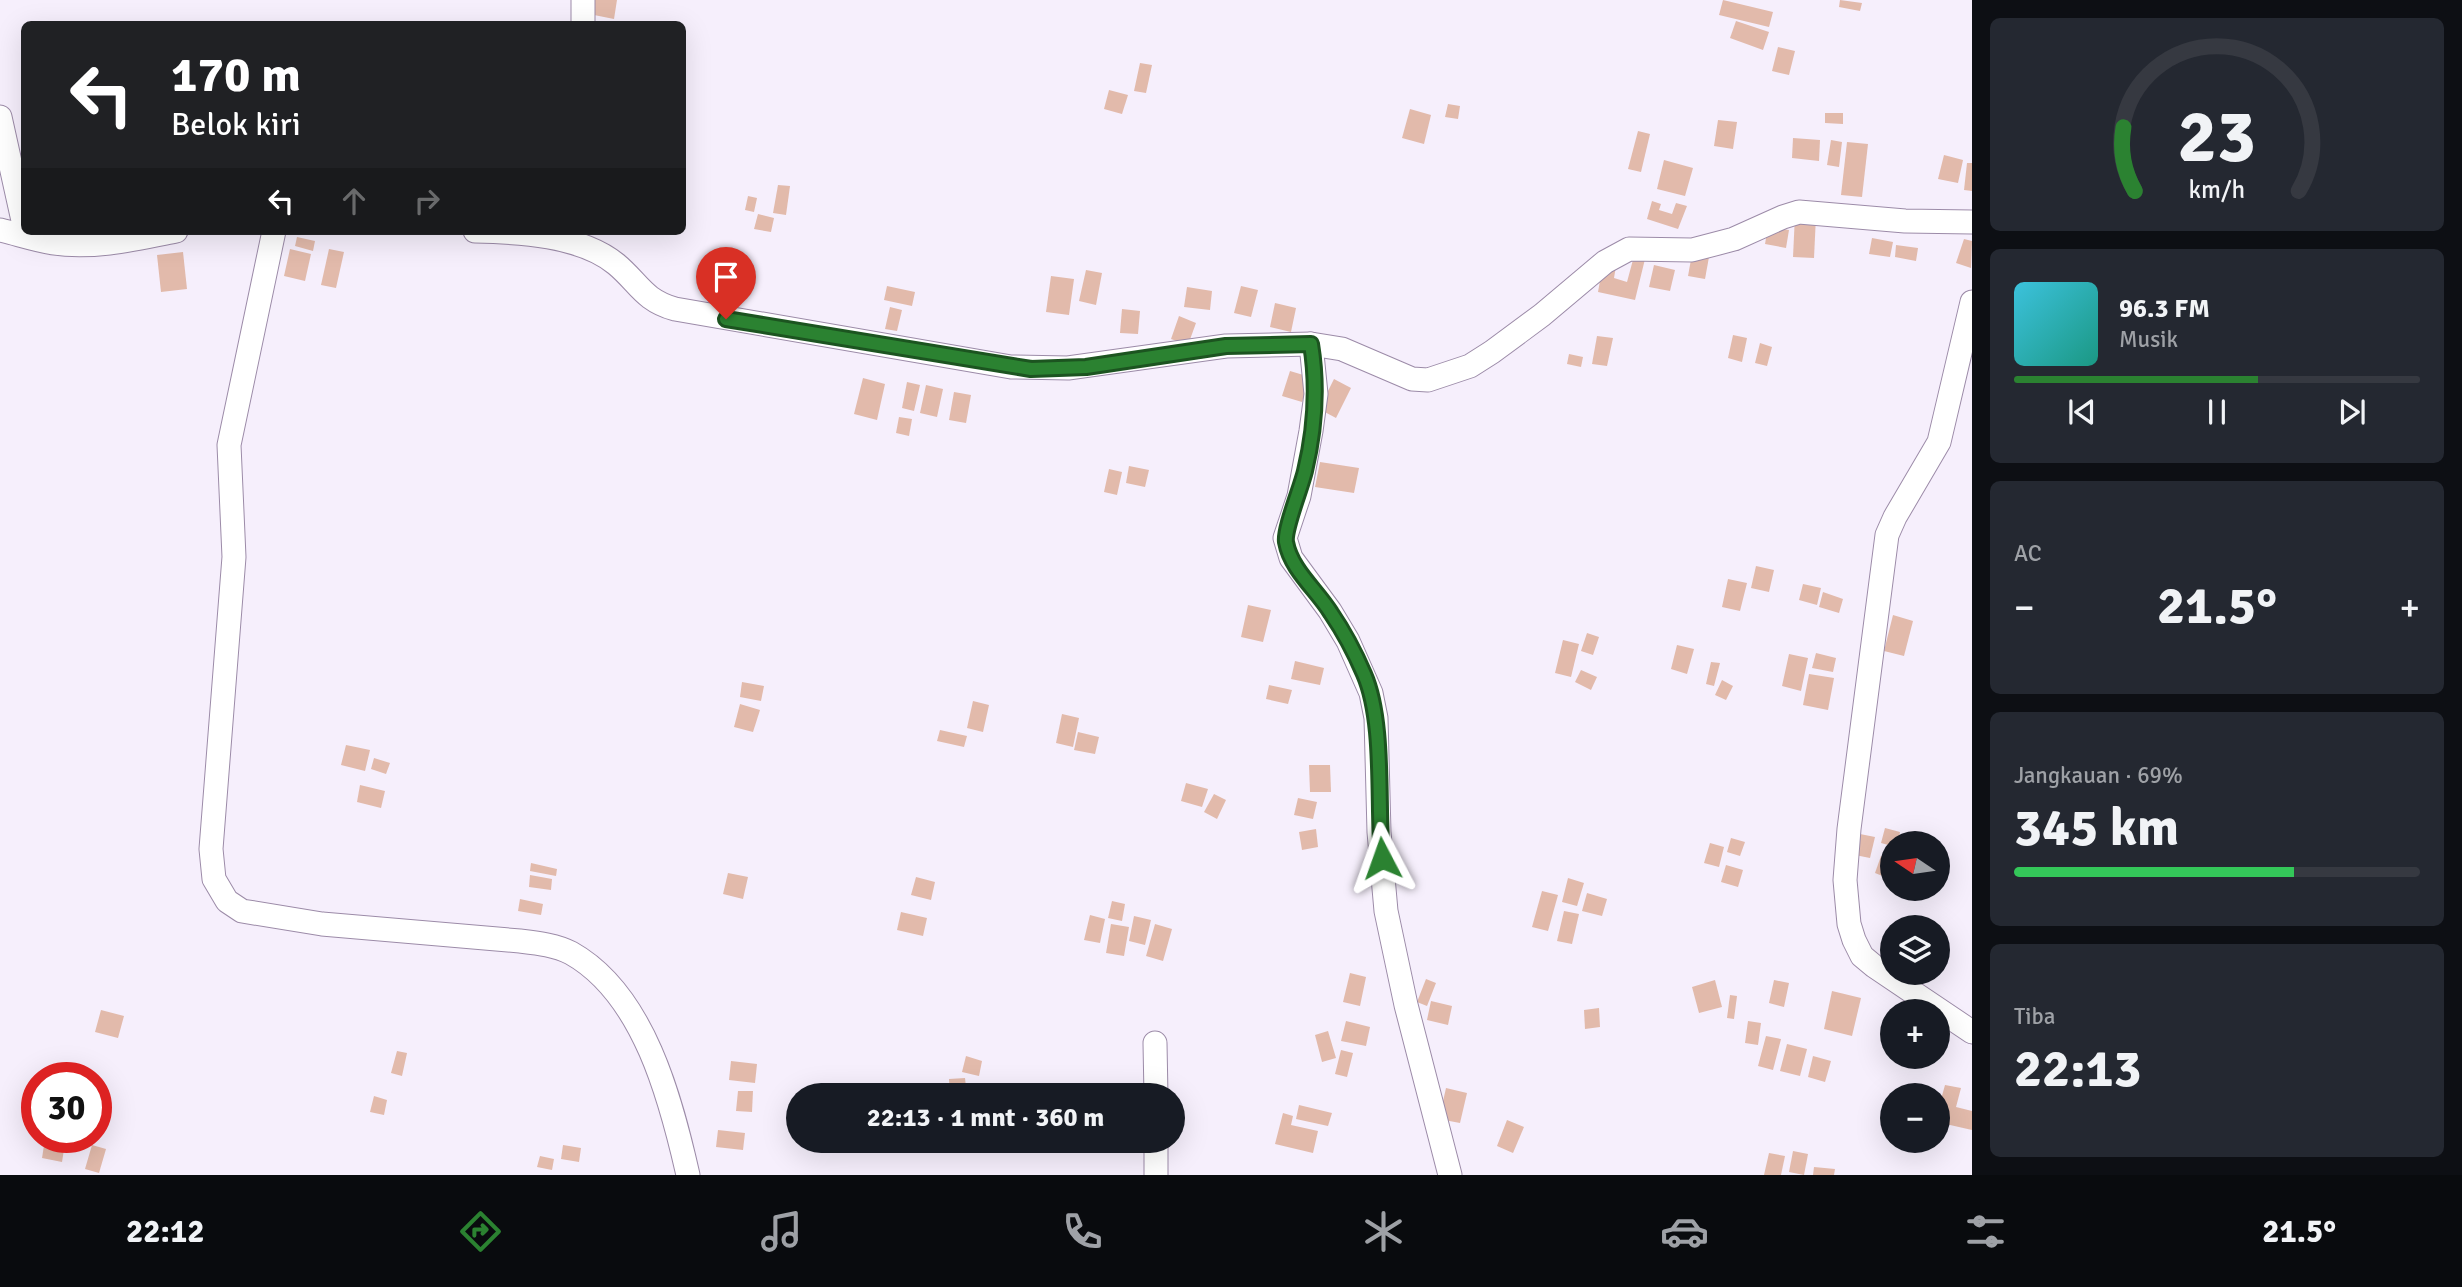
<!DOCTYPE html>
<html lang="id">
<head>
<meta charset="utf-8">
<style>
	:root { --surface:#171b24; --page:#242831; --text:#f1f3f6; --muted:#9ea1a6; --line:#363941; --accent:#2b8231 }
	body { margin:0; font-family:Signika,sans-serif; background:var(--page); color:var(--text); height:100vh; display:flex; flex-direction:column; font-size:26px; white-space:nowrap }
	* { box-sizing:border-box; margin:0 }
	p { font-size:23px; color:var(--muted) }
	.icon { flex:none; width:38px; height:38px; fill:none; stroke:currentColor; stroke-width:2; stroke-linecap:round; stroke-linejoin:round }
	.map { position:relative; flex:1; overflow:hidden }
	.side { display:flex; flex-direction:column; gap:18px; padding:18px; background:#0d0f14; width:490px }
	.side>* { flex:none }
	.guide { position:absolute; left:21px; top:21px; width:665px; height:214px; border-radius:10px; box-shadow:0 7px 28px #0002; background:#202124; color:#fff; overflow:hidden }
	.needle { width:46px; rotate:283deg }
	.controls { position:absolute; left:1880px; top:831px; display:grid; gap:14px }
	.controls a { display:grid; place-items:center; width:70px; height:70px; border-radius:50%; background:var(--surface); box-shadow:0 7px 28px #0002; font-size:35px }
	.speed { position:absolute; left:21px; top:1062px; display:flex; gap:14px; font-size:35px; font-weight:700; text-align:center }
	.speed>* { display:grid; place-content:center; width:91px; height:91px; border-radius:50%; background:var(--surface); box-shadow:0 7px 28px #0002; line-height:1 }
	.speed .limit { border:10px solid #d22; background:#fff; color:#111 }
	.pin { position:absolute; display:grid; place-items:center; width:60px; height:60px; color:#fff; margin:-72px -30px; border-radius:50% 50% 50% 0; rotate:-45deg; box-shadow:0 0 7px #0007 }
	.pin .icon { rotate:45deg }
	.me { position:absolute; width:77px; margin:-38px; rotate:356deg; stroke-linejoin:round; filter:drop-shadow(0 0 5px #0008) }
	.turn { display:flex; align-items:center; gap:24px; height:147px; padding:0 35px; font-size:32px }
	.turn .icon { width:91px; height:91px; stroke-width:2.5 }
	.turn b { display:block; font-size:49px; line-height:60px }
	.lanes { display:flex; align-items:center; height:66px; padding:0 35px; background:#0003; justify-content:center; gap:35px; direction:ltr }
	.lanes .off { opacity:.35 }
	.big { font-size:52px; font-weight:800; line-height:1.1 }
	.side .widget { flex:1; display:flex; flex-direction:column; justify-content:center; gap:10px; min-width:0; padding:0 24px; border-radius:10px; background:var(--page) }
	.side .dial { align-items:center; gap:0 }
	.dial svg { height:182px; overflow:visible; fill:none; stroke:var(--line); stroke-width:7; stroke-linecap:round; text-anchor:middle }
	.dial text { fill:var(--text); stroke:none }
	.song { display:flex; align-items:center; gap:21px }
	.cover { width:84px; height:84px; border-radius:10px; background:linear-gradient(135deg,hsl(190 70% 55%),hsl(170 70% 35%)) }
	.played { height:7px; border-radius:4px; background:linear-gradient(90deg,var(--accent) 60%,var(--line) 60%) }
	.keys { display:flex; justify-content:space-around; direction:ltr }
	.heat { display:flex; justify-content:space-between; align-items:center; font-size:38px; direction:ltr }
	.charge { height:10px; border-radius:5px; background:linear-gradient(90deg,#34c759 69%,var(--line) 0) }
	.trip { position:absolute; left:786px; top:1083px; width:399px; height:70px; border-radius:35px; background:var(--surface); box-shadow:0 7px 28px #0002; font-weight:800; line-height:70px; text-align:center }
	.dock { display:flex; height:112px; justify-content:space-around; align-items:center; background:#090b0e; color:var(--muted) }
	.dock .icon { width:49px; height:49px }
	.dock .selected { color:var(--accent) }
	.dock b { font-size:32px; color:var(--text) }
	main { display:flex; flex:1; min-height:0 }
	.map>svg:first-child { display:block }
	.building { fill:#e2baab }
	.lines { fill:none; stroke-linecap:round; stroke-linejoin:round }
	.minor-casing { stroke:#9c8ba8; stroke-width:25 }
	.minor { stroke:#fff; stroke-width:23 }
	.route-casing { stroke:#1c5420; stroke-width:18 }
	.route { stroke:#2b8231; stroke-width:12 }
</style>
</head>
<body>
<main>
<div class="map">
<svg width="1972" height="1175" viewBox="0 0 1972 1175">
	<rect width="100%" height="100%" fill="#f6effc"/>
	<!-- building -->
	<g class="building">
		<path d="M 587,0 L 617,0 L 614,19 L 584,13 Z"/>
		<path d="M 1723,0 L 1773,12 L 1769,27 L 1719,15 Z"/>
		<path d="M 1840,0 L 1862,3 L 1860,11 L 1839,7 Z"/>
		<path d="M 1736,21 L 1769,32 L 1763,50 L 1730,38 Z"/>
		<path d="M 1778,47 L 1795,51 L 1789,75 L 1772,71 Z"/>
		<path d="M 1140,63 L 1152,65 L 1146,93 L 1134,91 Z"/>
		<path d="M 1109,90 L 1128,95 L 1122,114 L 1104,109 Z"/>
		<path d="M 1448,104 L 1460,106 L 1458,119 L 1445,117 Z"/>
		<path d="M 1410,109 L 1431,115 L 1424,144 L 1402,138 Z"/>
		<path d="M 1825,113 L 1843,113 L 1843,124 L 1825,123 Z"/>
		<path d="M 1718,120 L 1737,122 L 1733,149 L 1714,146 Z"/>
		<path d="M 1638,131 L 1650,134 L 1641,172 L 1628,169 Z"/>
		<path d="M 1793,138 L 1820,140 L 1819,161 L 1792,158 Z"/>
		<path d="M 1831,140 L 1842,142 L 1839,167 L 1827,165 Z"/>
		<path d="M 1847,142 L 1868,144 L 1862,197 L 1841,195 Z"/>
		<path d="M 1944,155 L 1963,160 L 1958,183 L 1938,179 Z"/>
		<path d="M 1664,160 L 1693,168 L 1685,196 L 1657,189 Z"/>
		<path d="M 1967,163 L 1972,163 L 1972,191 L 1964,190 Z"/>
		<path d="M 778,185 L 790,186 L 786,215 L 773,213 Z"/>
		<path d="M 748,196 L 757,198 L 754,212 L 745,210 Z"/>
		<path d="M 1652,201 L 1661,204 L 1659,210 L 1672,214 L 1676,203 L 1687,206 L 1678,229 L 1647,219 Z"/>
		<path d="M 758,214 L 774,218 L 771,232 L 754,229 Z"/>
		<path d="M 1795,215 L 1816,216 L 1814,258 L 1793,257 Z"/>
		<path d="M 1768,227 L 1789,230 L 1786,248 L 1765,244 Z"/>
		<path d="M 297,237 L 315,241 L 313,251 L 295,246 Z"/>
		<path d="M 1872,238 L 1893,242 L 1890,257 L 1869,254 Z"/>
		<path d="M 1964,239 L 1972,241 L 1971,268 L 1956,263 Z"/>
		<path d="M 1896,245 L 1918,248 L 1916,261 L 1895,257 Z"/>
		<path d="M 290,249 L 311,254 L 305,281 L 284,276 Z"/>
		<path d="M 329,249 L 344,252 L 336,288 L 321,285 Z"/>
		<path d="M 183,252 L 187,289 L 161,292 L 157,255 Z"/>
		<path d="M 1692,254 L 1709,257 L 1705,279 L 1688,276 Z"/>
		<path d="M 1634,256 L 1645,259 L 1635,300 L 1598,292 L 1603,264 L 1616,266 L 1614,278 L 1627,282 Z"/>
		<path d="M 1654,265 L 1675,270 L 1670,291 L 1649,287 Z"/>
		<path d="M 1086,270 L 1102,273 L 1096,305 L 1079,301 Z"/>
		<path d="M 1051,276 L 1074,279 L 1069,315 L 1046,312 Z"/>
		<path d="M 887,286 L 915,292 L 912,306 L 884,300 Z"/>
		<path d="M 1241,286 L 1258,290 L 1251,317 L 1234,313 Z"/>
		<path d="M 1187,287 L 1212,291 L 1210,310 L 1184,307 Z"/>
		<path d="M 1275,303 L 1296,308 L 1291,332 L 1270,327 Z"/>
		<path d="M 890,307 L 902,310 L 897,331 L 885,329 Z"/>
		<path d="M 1122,309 L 1140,311 L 1138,334 L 1120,333 Z"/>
		<path d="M 1179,316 L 1196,323 L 1188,345 L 1171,339 Z"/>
		<path d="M 1733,335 L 1747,338 L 1742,362 L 1728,358 Z"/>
		<path d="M 1597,336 L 1613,338 L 1607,366 L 1592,364 Z"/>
		<path d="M 1760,343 L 1772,347 L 1767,366 L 1755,363 Z"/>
		<path d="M 1569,354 L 1583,357 L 1581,367 L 1567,364 Z"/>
		<path d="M 1290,371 L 1310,377 L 1302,402 L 1282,396 Z"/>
		<path d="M 863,378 L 885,384 L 877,420 L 854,414 Z"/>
		<path d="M 1334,379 L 1351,388 L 1336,418 L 1319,409 Z"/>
		<path d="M 907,382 L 920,385 L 914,411 L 902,408 Z"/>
		<path d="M 926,385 L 943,389 L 937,417 L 920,413 Z"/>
		<path d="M 954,392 L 971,395 L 966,423 L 949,420 Z"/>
		<path d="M 899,417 L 912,419 L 909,436 L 896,433 Z"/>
		<path d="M 1320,462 L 1359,468 L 1354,493 L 1315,487 Z"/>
		<path d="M 1129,466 L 1149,470 L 1145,487 L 1126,483 Z"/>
		<path d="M 1109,469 L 1122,472 L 1117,495 L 1104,492 Z"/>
		<path d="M 1756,566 L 1774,570 L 1769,592 L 1751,588 Z"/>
		<path d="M 1728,579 L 1747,583 L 1740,611 L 1722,607 Z"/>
		<path d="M 1803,584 L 1821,588 L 1817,605 L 1799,600 Z"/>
		<path d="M 1823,592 L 1843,599 L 1839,613 L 1819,607 Z"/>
		<path d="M 1248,605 L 1271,610 L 1263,642 L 1241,637 Z"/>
		<path d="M 1893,615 L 1913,621 L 1904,656 L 1884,651 Z"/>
		<path d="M 1587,633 L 1599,637 L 1593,655 L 1581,651 Z"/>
		<path d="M 1563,640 L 1579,644 L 1571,677 L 1555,673 Z"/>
		<path d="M 1677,645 L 1694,649 L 1687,674 L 1671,669 Z"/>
		<path d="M 1816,653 L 1836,658 L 1833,672 L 1812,668 Z"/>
		<path d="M 1789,654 L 1808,658 L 1801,691 L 1782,686 Z"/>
		<path d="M 1295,661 L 1324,668 L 1320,685 L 1291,679 Z"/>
		<path d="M 1711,662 L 1720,663 L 1714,686 L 1706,684 Z"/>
		<path d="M 1581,670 L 1597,677 L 1591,690 L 1575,682 Z"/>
		<path d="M 1809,674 L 1834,678 L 1828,710 L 1803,705 Z"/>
		<path d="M 1722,680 L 1733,686 L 1726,700 L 1715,695 Z"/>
		<path d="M 742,682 L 764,686 L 761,701 L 740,697 Z"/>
		<path d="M 1269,685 L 1292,690 L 1288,704 L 1266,699 Z"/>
		<path d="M 973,701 L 989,705 L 983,732 L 967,728 Z"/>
		<path d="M 740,704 L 760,710 L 753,732 L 734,727 Z"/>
		<path d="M 1062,714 L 1079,718 L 1073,747 L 1056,743 Z"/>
		<path d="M 940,730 L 967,736 L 964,747 L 937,741 Z"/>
		<path d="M 1078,732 L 1099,737 L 1095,754 L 1074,750 Z"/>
		<path d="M 346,745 L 370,750 L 365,771 L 341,765 Z"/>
		<path d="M 374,758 L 390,763 L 386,774 L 371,769 Z"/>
		<path d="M 1309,765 L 1330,765 L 1331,792 L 1310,792 Z"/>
		<path d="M 1186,783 L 1208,789 L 1202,807 L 1181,801 Z"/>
		<path d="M 360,785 L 385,791 L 381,808 L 357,802 Z"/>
		<path d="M 1214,794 L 1226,800 L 1217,819 L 1204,812 Z"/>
		<path d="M 1298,798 L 1317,802 L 1313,819 L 1294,815 Z"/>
		<path d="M 1885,828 L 1900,832 L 1898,844 L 1892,844 L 1892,846 L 1881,843 Z"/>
		<path d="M 1316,829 L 1318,847 L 1302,850 L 1299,832 Z"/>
		<path d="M 1860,834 L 1875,837 L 1870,858 L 1855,855 Z"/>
		<path d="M 1902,834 L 1921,837 L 1920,844 L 1901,844 Z"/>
		<path d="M 1731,838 L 1745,842 L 1740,856 L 1727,852 Z"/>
		<path d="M 1710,843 L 1724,847 L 1719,867 L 1704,863 Z"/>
		<path d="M 1881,856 L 1892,860 L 1890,879 L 1875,873 Z"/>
		<path d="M 531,863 L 557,869 L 556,876 L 530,871 Z"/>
		<path d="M 1726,865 L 1743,870 L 1738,887 L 1721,882 Z"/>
		<path d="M 728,873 L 748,877 L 743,899 L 723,894 Z"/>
		<path d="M 530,875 L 552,879 L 551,890 L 529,887 Z"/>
		<path d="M 916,877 L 935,882 L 931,900 L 911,895 Z"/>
		<path d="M 1568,878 L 1584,883 L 1577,906 L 1562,902 Z"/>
		<path d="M 1895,889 L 1915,889 L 1914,894 Z"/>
		<path d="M 1542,891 L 1558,895 L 1548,931 L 1532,927 Z"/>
		<path d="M 1587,893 L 1607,899 L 1602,916 L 1582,911 Z"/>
		<path d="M 520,899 L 543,904 L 541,915 L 518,911 Z"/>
		<path d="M 1112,901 L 1125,904 L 1122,921 L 1108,918 Z"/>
		<path d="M 1564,911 L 1579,914 L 1572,944 L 1557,941 Z"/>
		<path d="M 901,912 L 927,918 L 923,936 L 897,930 Z"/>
		<path d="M 1090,915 L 1105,919 L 1100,943 L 1084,940 Z"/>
		<path d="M 1134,916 L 1151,920 L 1145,945 L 1129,941 Z"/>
		<path d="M 1111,924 L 1129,927 L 1124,956 L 1106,953 Z"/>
		<path d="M 1155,924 L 1172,929 L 1163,961 L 1146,956 Z"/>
		<path d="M 1350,973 L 1366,977 L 1360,1006 L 1343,1002 Z"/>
		<path d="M 1426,979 L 1436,983 L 1427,1006 L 1417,1002 Z"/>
		<path d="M 1715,980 L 1722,1007 L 1699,1013 L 1692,987 Z"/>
		<path d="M 1774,980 L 1789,983 L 1784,1007 L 1769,1003 Z"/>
		<path d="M 1832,991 L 1861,998 L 1852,1036 L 1824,1029 Z"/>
		<path d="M 1730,995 L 1737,996 L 1734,1019 L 1727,1018 Z"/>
		<path d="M 1431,1001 L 1452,1006 L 1448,1025 L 1427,1020 Z"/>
		<path d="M 1599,1008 L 1600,1027 L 1585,1029 L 1584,1010 Z"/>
		<path d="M 101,1010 L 124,1016 L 118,1038 L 95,1032 Z"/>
		<path d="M 1346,1021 L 1370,1027 L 1366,1046 L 1341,1041 Z"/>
		<path d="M 1748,1021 L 1761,1023 L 1758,1045 L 1745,1043 Z"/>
		<path d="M 1328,1031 L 1336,1058 L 1322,1062 L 1315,1035 Z"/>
		<path d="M 1766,1036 L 1781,1039 L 1773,1070 L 1758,1066 Z"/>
		<path d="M 1787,1044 L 1807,1049 L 1800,1076 L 1780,1071 Z"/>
		<path d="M 1341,1050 L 1353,1053 L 1347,1077 L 1335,1074 Z"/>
		<path d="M 397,1051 L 407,1053 L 402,1076 L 391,1073 Z"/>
		<path d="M 966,1056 L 982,1061 L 979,1076 L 962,1072 Z"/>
		<path d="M 1813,1056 L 1831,1061 L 1825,1082 L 1808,1077 Z"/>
		<path d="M 731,1061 L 757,1064 L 755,1083 L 729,1080 Z"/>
		<path d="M 965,1078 L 967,1096 L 950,1096 L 949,1079 Z"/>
		<path d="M 1945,1085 L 1961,1088 L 1956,1107 L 1972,1111 L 1972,1130 L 1937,1122 L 1937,1103 L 1940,1103 Z"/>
		<path d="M 1446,1088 L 1467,1093 L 1460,1123 L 1439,1119 Z"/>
		<path d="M 738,1091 L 753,1091 L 752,1112 L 736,1111 Z"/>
		<path d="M 374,1096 L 387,1100 L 384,1115 L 370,1112 Z"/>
		<path d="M 1299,1105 L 1332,1113 L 1328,1126 L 1296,1119 Z"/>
		<path d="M 1283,1113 L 1293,1116 L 1291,1125 L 1318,1131 L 1313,1153 L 1275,1144 Z"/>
		<path d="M 1507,1120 L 1524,1127 L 1513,1153 L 1497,1146 Z"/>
		<path d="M 718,1130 L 745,1133 L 743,1150 L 716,1147 Z"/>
		<path d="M 45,1139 L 65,1143 L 62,1162 L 42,1158 Z"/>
		<path d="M 92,1145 L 106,1149 L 99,1173 L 85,1169 Z"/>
		<path d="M 563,1145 L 581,1148 L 579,1162 L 561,1159 Z"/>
		<path d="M 1793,1151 L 1808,1154 L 1804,1175 L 1789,1172 Z"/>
		<path d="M 1769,1153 L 1785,1156 L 1781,1175 L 1764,1175 Z"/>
		<path d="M 540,1156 L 554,1159 L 552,1170 L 537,1167 Z"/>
		<path d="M 1814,1167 L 1835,1169 L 1834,1175 L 1813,1175 Z"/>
	</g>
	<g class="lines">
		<!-- minor casing -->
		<g class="minor-casing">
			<g id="minor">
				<path d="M 583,24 L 583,0"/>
				<path d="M 0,117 L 24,225"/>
				<path d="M 0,230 C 17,234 35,240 53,243 C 94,249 136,239 176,231"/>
				<path d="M 274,231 L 229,445 L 234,557 L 211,849 L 214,879 L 227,901 L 242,911 L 322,924 L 520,941 C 537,943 556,945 571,953 C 644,994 671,1100 688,1175"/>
				<path d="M 475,231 C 518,232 581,235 616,264 C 639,283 643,300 675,309 L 1011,367 L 1068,368 L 1226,346 L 1311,344 L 1342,349 L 1412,379 L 1428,380 L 1470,366 L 1492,352 L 1542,315 L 1605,262 L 1629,249 L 1692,250 L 1734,239 L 1783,217 L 1799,212 L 1905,221 L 1972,222"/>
				<path d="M 1972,302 L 1939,442 L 1895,517 L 1887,535 L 1849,829 L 1845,880 L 1849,924 L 1854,940 L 1862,956 L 1874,966 L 1972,1032"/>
				<path d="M 1311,344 L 1316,394 L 1311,431 L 1299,496 L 1285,538 L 1291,558 L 1330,611 L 1348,641 L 1371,693 L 1376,718 L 1379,832 L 1386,911 L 1406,1005 L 1450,1175"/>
				<path d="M 1155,1043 L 1156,1096"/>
				<path d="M 1156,1141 L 1156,1175"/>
			</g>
		</g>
		<!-- minor -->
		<use href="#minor" class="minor"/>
	</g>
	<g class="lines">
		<!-- route casing -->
		<g class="route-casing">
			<path id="route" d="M 726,319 L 1031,369 L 1086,367 L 1226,346 L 1311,344 C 1318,387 1315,429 1305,471 C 1301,488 1284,529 1286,542 C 1291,570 1317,590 1331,613 C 1344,632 1355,653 1364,674 C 1385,722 1377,804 1382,858"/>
		</g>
		<!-- route -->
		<use href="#route" class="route"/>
	</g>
</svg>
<div class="controls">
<a><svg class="needle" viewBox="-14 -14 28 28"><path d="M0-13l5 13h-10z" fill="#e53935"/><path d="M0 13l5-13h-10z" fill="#9ea1a6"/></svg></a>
<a><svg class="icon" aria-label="layers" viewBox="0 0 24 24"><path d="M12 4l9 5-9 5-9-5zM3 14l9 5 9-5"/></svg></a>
<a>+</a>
<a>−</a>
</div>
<div class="speed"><div class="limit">30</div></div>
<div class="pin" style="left:726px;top:319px;background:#d93025"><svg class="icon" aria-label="arrive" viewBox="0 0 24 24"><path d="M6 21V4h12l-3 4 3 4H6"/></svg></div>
<svg class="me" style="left:1382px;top:858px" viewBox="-20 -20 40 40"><path d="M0-17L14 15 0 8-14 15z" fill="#2b8231" stroke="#fff" stroke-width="4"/></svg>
<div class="trip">22:13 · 1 mnt · 360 m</div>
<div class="guide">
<div class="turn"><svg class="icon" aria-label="left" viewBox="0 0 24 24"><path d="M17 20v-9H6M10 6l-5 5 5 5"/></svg><div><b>170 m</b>Belok kiri</div></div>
<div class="lanes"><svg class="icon" aria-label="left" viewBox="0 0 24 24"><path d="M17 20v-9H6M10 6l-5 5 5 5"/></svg><svg class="icon off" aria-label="ahead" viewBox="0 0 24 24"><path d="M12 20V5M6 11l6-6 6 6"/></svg><svg class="icon off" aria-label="right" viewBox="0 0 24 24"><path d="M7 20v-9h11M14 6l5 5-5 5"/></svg></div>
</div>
</div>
<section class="side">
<div class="widget dial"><svg viewBox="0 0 100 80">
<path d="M14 69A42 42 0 1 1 86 69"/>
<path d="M14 69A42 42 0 0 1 9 41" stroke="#2b8231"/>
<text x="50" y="56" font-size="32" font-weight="700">23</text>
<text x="50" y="72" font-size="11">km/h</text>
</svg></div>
<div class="widget">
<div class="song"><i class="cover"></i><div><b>96.3 FM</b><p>Musik</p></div></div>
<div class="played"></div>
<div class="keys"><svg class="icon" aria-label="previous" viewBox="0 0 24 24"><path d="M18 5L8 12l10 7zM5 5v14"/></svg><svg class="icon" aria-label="pause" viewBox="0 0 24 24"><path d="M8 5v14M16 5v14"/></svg><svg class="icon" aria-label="next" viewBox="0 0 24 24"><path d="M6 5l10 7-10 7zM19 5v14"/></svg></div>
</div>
<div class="widget"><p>AC</p>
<div class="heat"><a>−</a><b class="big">21.5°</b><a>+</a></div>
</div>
<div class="widget"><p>Jangkauan · 69%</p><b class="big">345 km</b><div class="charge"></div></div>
<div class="widget"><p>Tiba</p><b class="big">22:13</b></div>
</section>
</main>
<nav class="dock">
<b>22:12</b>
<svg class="icon selected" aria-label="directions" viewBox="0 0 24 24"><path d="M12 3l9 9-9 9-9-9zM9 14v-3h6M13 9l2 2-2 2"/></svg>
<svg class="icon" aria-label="music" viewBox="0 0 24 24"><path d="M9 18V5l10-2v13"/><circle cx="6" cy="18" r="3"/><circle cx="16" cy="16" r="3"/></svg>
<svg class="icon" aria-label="phone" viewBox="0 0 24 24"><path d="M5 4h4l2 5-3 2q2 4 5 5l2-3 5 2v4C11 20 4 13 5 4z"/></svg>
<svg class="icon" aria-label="climate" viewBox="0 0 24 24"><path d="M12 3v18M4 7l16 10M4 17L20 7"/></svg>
<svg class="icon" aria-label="car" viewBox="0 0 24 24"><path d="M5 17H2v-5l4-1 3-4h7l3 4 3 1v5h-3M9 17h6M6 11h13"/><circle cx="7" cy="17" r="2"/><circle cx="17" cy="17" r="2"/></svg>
<svg class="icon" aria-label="filters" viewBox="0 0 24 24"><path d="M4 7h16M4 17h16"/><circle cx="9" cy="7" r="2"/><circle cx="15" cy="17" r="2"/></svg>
<b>21.5°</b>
</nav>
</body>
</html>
